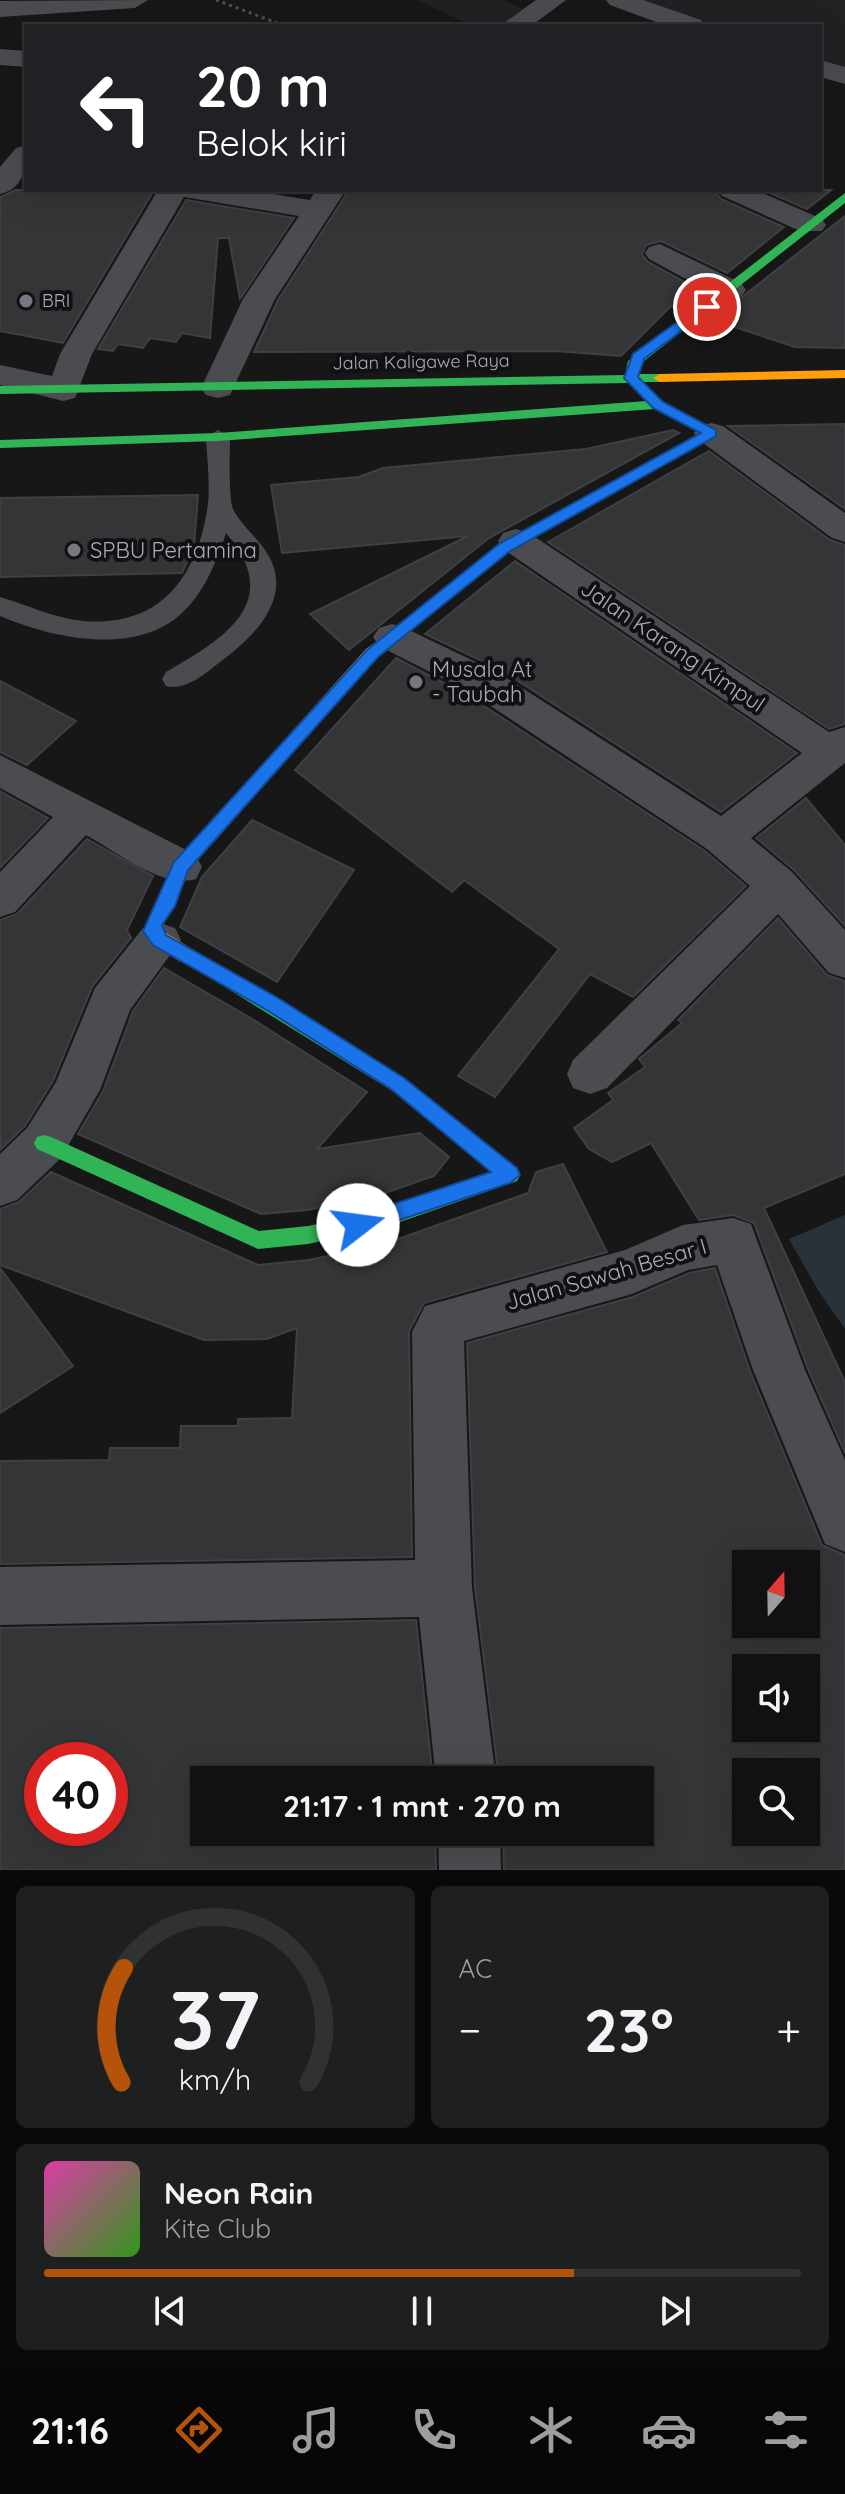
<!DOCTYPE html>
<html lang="id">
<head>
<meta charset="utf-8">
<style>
	:root { --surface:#111; --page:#1e1f1f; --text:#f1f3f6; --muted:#9c9d9f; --line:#303131; --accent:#b45309 }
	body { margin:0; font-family:Quicksand,sans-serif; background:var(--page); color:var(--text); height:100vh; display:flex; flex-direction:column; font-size:30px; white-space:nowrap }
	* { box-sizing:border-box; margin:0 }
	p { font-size:26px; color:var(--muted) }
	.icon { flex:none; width:44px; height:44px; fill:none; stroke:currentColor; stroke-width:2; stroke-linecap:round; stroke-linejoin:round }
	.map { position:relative; height:1870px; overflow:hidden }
	.details { display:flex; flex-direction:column; gap:16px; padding:16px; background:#090909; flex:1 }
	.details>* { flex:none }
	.banner { position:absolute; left:24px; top:24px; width:798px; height:168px; border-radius:0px; box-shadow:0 8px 32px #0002,0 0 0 2px var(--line); background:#202124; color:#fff; overflow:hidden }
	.needle { width:52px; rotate:20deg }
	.controls { position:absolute; left:732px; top:1550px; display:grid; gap:16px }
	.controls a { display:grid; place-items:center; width:88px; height:88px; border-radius:0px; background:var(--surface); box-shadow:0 8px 32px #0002,0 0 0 2px var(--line); font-size:40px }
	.speed { position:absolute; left:24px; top:1742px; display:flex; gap:16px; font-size:40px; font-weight:700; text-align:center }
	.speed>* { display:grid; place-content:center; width:104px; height:104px; border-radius:50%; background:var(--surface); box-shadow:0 8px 32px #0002,0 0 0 2px var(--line); line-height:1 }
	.speed .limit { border:12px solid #d22; background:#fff; color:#111 }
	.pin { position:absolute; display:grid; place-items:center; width:68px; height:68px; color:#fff; margin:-34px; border:4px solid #fff; border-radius:50%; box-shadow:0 2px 8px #0007 }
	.me { position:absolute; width:88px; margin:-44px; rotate:75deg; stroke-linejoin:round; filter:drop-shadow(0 0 6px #0008) }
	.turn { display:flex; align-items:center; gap:28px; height:168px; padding:0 40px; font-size:36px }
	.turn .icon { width:104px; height:104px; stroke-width:2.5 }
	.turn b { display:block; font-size:56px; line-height:68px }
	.big { font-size:60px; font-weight:800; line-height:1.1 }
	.details .widget { flex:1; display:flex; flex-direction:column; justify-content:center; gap:12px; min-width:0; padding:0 28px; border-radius:12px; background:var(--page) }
	.details .dial { align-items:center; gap:0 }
	.dial svg { height:208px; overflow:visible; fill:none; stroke:var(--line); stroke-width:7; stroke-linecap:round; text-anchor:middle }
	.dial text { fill:var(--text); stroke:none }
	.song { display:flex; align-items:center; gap:24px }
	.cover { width:96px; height:96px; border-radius:12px; background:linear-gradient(135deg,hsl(320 70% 55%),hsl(110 70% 35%)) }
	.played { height:8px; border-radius:4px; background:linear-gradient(90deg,var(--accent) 70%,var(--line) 70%) }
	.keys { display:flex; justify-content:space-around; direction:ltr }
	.heat { display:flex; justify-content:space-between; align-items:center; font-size:44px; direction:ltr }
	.details .tiles { flex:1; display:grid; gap:16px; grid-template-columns:1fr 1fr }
	.widget:last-child { grid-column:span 2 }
	.trip { position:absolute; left:190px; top:1766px; width:464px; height:80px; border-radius:0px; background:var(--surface); box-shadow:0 8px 32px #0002,0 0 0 2px var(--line); font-weight:800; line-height:80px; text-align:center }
	.dock { display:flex; height:128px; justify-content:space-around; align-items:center; background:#070707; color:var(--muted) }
	.dock .icon { width:56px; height:56px }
	.dock .current { color:var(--accent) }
	.dock b { font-size:36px; color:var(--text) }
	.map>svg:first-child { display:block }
	.built { fill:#212124 }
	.water { fill:#2a3239 }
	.building { fill:#343537; stroke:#3f4043; stroke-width:2; fill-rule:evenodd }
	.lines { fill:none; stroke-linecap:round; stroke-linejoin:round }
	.path { stroke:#4d4e52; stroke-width:3; stroke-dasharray:3 4; stroke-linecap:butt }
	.lane { fill:#4b4c50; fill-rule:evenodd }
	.street { fill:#4b4c50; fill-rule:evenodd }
	.fast { fill:#30b455; fill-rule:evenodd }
	.slow { fill:#ff9f0a; fill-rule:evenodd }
	.route { fill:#1a73e8; stroke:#114b97; stroke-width:2 }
	.poi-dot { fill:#757880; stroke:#111113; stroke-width:3 }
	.labels { text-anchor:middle; stroke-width:8; stroke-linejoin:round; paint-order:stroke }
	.far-poi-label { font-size:18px; fill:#a8adb8; stroke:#111113; text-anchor:start }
	.far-street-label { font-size:18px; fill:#a8adb8; stroke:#111113 }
	.poi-label { font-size:22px; fill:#a8adb8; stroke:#111113; text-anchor:start }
	.street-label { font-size:22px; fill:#a8adb8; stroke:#111113 }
</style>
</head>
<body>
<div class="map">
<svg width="845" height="1870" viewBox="0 0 845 1870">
	<rect width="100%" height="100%" fill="#171717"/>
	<!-- built -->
	<g class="built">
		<path d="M 417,0 L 503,0 L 527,11 L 501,26 L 473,26 Z"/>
		<path d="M 623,0 L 845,0 L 845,74 L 820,67 L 820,26 L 698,26 Z"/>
	</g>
	<!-- water -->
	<path class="water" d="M 845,1215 L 845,1329 L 818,1290 L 789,1239 Z"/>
	<!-- building -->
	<g class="building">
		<path d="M 15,190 L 154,190 L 63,343 L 0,331 L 0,197 Z"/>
		<path d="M 349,190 L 714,190 L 721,199 L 784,227 L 727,273 L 661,241 L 646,245 L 642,255 L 648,262 L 703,292 L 680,310 L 671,306 L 621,356 L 555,351 L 254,352 L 278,300 Z"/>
		<path d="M 763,190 L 831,190 L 807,209 Z"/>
		<path d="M 186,200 L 294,218 L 240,299 L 229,238 L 218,238 L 210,338 L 182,333 L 176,342 L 150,338 L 143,348 L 118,344 L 113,351 L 98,349 Z"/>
		<path d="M 845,216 L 845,348 L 795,347 L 713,320 Z"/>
		<path d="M 845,424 L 845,509 L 728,426 Z"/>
		<path d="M 673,430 L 679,433 L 489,538 L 349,650 L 310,614 L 468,536 L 282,553 L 271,485 L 359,477 L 383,468 L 586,449 Z"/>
		<path d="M 709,451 L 830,540 L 845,545 L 845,724 L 829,729 L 548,542 Z"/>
		<path d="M 198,495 L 194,547 L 182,573 L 0,577 L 0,498 Z"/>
		<path d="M 515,561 L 797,753 L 721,812 L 501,670 L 425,634 Z"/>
		<path d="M 396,658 L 469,696 L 705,851 L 746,886 L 633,997 L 590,974 L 495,1097 L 458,1076 L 559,949 L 464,880 L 452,892 L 295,770 Z"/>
		<path d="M 0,681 L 76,721 L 27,765 L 0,752 Z"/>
		<path d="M 0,791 L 48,818 L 0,868 Z"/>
		<path d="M 806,798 L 845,845 L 845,926 L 794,870 L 756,838 Z"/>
		<path d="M 252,820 L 354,870 L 277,982 L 180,927 L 202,877 Z"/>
		<path d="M 87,839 L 153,876 L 127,930 L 131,938 L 92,987 L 53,1081 L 25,1126 L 0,1150 L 0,920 L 17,914 Z"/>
		<path d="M 778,918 L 827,975 L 845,981 L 845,1174 L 764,1208 L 845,1382 L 845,1453 L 808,1369 L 754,1223 L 733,1215 L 699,1220 L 651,1143 L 612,1162 L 589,1149 L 574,1128 L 613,1100 L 608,1093 L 645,1067 L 639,1059 L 682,1023 L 678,1020 Z"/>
		<path d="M 164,968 L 254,1020 L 367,1092 L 317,1149 L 420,1133 L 449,1157 L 434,1176 L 382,1194 L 308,1210 L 261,1214 L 78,1134 L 103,1091 L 133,1011 Z"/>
		<path d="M 563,1164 L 607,1252 L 424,1303 L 409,1331 L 412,1557 L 0,1564 L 0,1461 L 109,1460 L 110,1448 L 180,1448 L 181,1426 L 238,1426 L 238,1419 L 292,1418 L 297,1328 L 267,1339 L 204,1340 L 0,1265 L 0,1209 L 19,1202 L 51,1172 L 258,1265 L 309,1260 L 384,1244 L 528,1193 L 536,1172 Z"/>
		<path d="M 0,1268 L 73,1366 L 0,1413 Z"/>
		<path d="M 715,1268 L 750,1371 L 822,1545 L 845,1555 L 845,1870 L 504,1870 L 503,1832 L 640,1832 L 640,1780 L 499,1780 L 475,1588 L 467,1343 L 633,1297 L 689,1273 ZM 746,1564 L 806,1564 L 806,1624 L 746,1624 ZM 746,1668 L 806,1668 L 806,1728 L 746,1728 ZM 746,1772 L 806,1772 L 806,1832 L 746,1832 Z"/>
		<path d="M 416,1620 L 433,1780 L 204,1780 L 204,1832 L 435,1832 L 436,1870 L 0,1870 L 0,1628 ZM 42,1760 L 110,1760 L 110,1828 L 42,1828 Z"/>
	</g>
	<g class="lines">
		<!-- path -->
		<path class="path" d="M 216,0 L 285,26"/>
		<!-- lane -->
		<path class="lane" d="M 218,430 L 230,437 C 230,451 228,502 234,511 C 243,527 259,539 268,555 C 294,598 253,638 220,662 C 205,674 185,691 166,686 L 162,679 L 166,672 C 225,638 285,602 226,533 C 217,561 204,593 182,613 C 135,657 52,638 0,616 L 0,597 C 28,605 53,618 83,621 C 158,627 195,581 207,511 C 211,487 207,461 206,437 Z"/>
		<!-- street -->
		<g class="street">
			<path d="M 148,0 L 135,8 L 0,17 L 0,1 Z"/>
			<path d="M 536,0 L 566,0 L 531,26 L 500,26 Z"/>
			<path d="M 606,0 L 643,0 L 701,20 L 705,26 L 667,26 L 610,5 Z"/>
			<path d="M 0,49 L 26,51 L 26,67 L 0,65 Z"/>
			<path d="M 820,60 L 845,67 L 845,84 L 820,77 Z"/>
			<path d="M 26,145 C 26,167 25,188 0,194 L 0,167 L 16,148 Z"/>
			<path d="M 158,190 L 247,190 L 310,200 L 316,190 L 346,190 L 275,299 L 230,395 L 218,398 L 206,395 L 201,388 L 243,299 L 299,216 L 184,197 L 92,354 L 75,398 L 63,401 L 0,385 L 0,365 L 52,376 L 60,354 Z"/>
			<path d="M 717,190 L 756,190 L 822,219 L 826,225 L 822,231 L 800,231 L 722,196 Z"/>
			<path d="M 660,244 L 741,283 L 746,290 L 741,297 L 719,297 L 649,259 L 645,253 L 649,247 Z"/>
			<path d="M 711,423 L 723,426 L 845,513 L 845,542 L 832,538 L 699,440 L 694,433 L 699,426 Z"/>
			<path d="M 516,529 L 529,533 L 829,732 L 845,727 L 845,763 L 751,838 L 792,872 L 845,930 L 845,978 L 829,973 L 778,914 L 607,1088 L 590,1094 L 573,1088 L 567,1074 L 573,1060 L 750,886 L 707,849 L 471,693 L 379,646 L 373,637 L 379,628 L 392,624 L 405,628 L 499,673 L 721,816 L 802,753 L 503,549 L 498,541 L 503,533 Z"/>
			<path d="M 0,755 L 196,855 L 202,867 L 196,879 C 162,889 117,852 86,835 L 15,912 L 0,917 L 0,872 L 53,817 L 0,788 Z"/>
			<path d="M 159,923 L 175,928 L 181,940 L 130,1010 L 100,1090 L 61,1158 L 17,1200 L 0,1206 L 0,1154 L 27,1128 L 56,1082 L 95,988 L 143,928 Z"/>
			<path d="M 733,1218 L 751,1224 L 805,1370 L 845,1460 L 845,1552 L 825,1544 L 753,1370 L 717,1265 L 688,1270 L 632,1294 L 464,1341 L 472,1588 L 496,1780 L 436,1780 L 419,1617 L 0,1625 L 0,1567 L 415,1560 L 412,1332 L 425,1306 L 625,1250 L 683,1225 Z"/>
			<path d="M 438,1832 L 500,1832 L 501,1870 L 439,1870 Z"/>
		</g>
		<!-- fast -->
		<g class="fast">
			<path d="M 845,193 L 845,203 L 639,365 L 638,374 L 660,374 L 667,378 L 660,382 L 643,382 L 663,402 L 716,430 L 716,436 L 509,551 L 419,624 L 409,624 L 406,620 L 499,545 L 701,433 L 655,409 L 218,441 L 0,448 L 0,440 L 218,433 L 647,401 L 628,383 L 0,394 L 0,386 L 625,375 L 628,361 Z"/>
			<path d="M 199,955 L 405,1078 L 517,1169 L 520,1175 L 517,1181 L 383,1228 L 308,1244 L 258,1249 L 37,1149 L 34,1143 L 37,1137 L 44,1135 L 51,1137 L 259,1231 L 308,1226 L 383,1210 L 492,1172 L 391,1090 L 193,967 L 190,962 L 193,957 Z"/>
		</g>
		<!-- slow -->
		<g class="slow">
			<path d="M 845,370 L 845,378 L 660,382 L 653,378 L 660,374 Z"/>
			<path d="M 414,615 L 422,620 L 419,624 L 378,657 L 188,871 L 161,930 L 205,957 L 208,962 L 205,967 C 189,972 151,945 143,931 L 175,862 L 366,649 Z"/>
		</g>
	</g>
	<!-- route -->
	<path class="route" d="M 702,304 L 713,307 L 644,359 L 638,377 L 663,402 L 716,430 L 716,436 L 510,551 L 378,657 L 188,870 L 175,906 L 162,925 L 166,935 L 278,998 L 404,1078 L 517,1168 L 520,1175 L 510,1183 L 358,1234 L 351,1231 L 348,1225 L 351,1218 L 491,1172 L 391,1089 L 265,1009 L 153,945 L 143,931 L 174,862 L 367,650 L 499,544 L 701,433 L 653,408 L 624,378 L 633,354 Z"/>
	<!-- markers -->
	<g class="poi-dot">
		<circle cx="26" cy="301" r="8"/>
		<circle cx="74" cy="550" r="8"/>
		<circle cx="416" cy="682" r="8"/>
	</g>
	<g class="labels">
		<!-- far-poi labels -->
		<g class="far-poi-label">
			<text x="42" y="307">BRI</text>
		</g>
		<!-- far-street labels -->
		<g class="far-street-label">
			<text transform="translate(421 362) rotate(-1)" y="6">Jalan Kaligawe Raya</text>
		</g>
		<!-- poi labels -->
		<g class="poi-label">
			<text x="90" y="558">SPBU Pertamina</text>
			<text x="432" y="677">Musala At<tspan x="432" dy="25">- Taubah</tspan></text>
		</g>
		<!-- street labels -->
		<g class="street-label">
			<text transform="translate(673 646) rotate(34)" y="8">Jalan Karang Kimpul</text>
			<text transform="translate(606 1274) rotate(-16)" y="8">Jalan Sawah Besar I</text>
		</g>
	</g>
</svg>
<div class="controls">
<a><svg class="needle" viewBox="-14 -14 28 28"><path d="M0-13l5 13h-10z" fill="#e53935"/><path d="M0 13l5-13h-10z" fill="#9c9d9f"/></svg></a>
<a><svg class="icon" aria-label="sound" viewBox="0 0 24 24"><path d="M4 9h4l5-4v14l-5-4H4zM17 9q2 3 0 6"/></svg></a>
<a><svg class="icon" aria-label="search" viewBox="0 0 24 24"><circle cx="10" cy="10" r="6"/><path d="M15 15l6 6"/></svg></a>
</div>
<div class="speed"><div class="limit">40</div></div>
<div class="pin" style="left:707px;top:307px;background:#d93025"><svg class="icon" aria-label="arrive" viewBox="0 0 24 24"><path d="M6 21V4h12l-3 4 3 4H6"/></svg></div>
<svg class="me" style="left:358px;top:1225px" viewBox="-20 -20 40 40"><circle r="19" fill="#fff"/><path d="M0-13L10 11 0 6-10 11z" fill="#1a73e8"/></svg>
<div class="trip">21:17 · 1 mnt · 270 m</div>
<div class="banner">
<div class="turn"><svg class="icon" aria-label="left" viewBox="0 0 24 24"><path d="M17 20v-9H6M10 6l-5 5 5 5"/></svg><div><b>20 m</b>Belok kiri</div></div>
</div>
</div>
<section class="details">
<div class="tiles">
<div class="widget dial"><svg viewBox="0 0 100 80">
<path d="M14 69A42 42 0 1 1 86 69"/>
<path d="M14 69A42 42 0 0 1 15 25" stroke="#b45309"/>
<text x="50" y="56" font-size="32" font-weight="700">37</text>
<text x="50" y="72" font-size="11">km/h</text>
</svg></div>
<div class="widget"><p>AC</p>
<div class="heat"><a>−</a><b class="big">23°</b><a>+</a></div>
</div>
<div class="widget">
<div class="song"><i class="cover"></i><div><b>Neon Rain</b><p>Kite Club</p></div></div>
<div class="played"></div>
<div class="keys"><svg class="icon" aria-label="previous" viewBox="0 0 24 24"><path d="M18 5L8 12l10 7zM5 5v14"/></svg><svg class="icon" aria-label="pause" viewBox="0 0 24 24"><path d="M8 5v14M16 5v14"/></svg><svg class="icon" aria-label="next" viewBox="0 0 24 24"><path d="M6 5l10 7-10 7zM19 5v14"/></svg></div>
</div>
</div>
</section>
<nav class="dock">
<b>21:16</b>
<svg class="icon current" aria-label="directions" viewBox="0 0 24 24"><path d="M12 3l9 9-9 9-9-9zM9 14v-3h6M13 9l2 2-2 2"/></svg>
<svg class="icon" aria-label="music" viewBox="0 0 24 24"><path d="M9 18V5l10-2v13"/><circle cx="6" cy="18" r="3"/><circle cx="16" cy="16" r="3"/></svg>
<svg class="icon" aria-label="phone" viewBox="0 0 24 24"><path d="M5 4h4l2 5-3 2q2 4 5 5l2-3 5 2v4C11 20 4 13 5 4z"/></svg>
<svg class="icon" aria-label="climate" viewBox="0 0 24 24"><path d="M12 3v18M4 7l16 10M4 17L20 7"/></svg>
<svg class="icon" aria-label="car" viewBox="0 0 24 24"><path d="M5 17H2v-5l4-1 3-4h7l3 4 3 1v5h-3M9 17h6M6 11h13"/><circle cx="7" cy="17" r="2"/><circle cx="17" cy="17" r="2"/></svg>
<svg class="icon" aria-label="filters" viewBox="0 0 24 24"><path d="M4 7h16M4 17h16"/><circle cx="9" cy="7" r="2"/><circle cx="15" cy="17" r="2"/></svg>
</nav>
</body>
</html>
